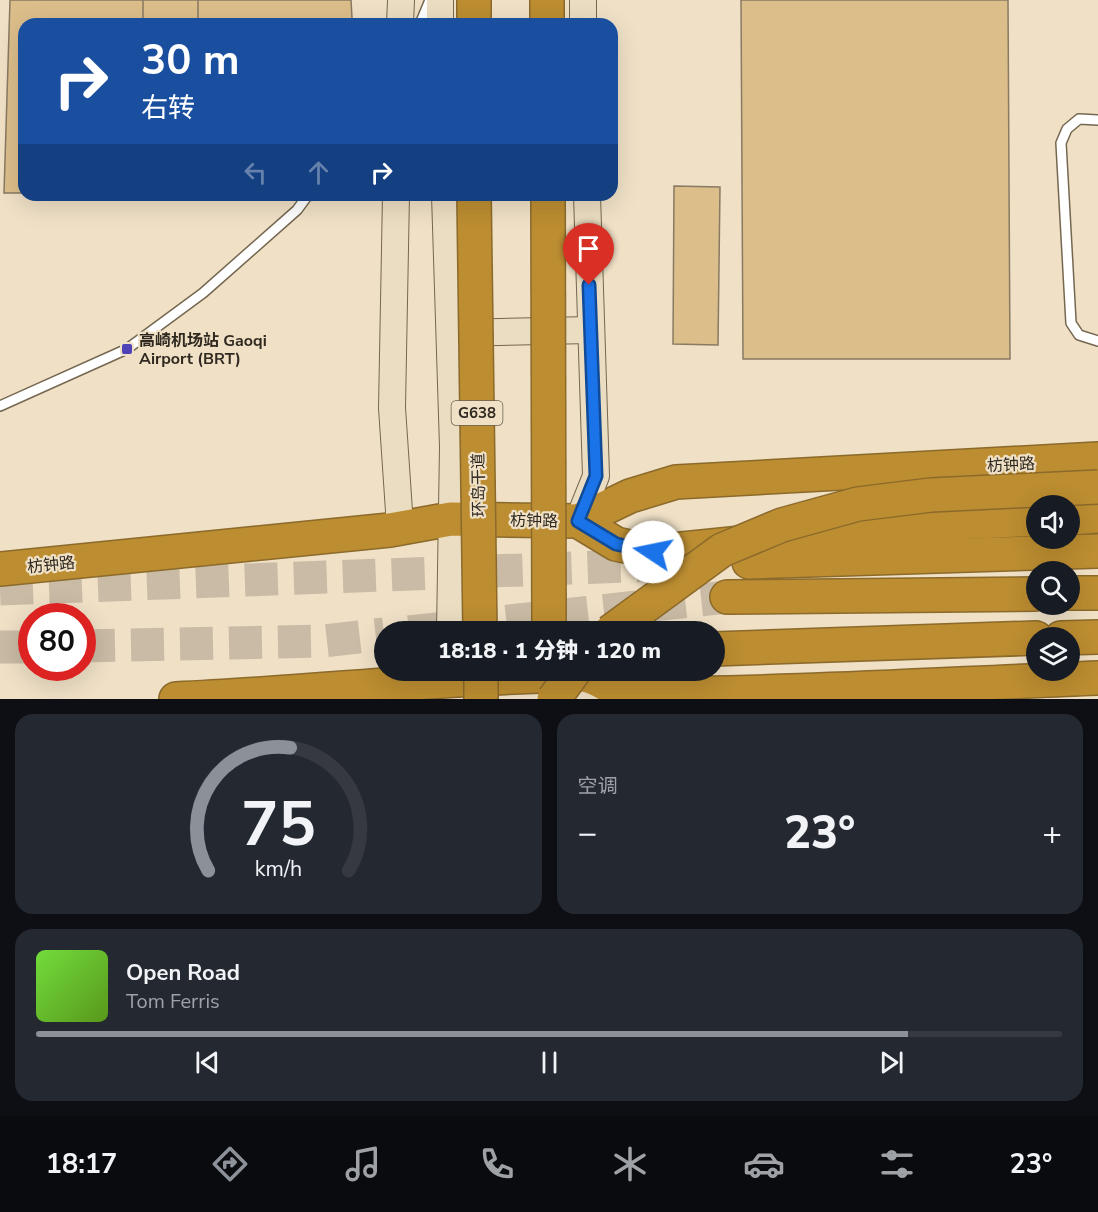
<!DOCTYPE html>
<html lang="zh">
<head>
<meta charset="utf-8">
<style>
	:root { --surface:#171b24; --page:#242831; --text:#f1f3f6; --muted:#9ea1a6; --line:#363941; --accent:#8c9099 }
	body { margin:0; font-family:"Nunito Sans","Noto Sans SC",sans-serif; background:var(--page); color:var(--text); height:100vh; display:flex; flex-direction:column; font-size:22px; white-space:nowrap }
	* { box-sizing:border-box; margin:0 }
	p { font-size:20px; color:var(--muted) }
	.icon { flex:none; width:33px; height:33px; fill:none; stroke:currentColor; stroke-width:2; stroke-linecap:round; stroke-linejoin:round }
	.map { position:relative; height:699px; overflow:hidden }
	.sheet { display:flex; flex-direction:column; gap:15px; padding:15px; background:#0d0f14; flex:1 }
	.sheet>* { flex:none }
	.banner { position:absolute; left:18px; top:18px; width:600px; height:183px; border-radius:18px; box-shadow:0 6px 24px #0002; background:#1a4fa0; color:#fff; overflow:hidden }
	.fabs { position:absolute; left:1026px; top:495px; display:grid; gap:12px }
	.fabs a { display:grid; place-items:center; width:54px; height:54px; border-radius:50%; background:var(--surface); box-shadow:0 6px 24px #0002; font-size:30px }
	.speed { position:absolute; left:18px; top:603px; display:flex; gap:12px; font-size:30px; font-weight:700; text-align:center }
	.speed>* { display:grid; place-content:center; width:78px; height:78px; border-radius:50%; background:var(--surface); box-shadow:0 6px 24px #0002; line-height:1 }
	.speed .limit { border:9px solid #d22; background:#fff; color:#111 }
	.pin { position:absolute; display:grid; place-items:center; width:51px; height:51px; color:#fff; margin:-62px -26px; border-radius:50% 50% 50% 0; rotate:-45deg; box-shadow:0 0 6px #0007 }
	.pin .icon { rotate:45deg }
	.me { position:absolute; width:66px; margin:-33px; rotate:281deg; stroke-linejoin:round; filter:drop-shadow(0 0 4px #0008) }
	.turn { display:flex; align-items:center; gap:21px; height:126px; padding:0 24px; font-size:27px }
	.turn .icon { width:78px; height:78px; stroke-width:2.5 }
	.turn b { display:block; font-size:42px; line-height:51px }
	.lanes { display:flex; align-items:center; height:57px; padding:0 24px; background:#0003; justify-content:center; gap:30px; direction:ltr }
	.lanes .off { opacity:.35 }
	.big { font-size:45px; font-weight:800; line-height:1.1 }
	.sheet .card { flex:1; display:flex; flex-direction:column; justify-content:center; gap:9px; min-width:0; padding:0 21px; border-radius:18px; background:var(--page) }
	.sheet .dial { align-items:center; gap:0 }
	.dial svg { height:156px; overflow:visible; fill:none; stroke:var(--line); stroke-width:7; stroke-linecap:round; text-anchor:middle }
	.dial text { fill:var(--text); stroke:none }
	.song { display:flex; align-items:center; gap:18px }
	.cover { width:72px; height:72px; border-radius:9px; background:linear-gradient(135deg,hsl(100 70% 55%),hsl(90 70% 35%)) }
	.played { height:6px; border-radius:3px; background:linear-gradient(90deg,var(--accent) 85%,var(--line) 85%) }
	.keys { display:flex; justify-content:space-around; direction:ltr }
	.heat { display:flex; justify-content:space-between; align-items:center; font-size:33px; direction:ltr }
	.sheet .tiles { flex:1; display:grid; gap:15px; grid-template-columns:1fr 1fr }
	.card:last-child { grid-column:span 2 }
	.trip { position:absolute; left:374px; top:621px; width:351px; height:60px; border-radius:30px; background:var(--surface); box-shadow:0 6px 24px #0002; font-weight:800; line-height:60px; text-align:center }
	.dock { display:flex; height:96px; justify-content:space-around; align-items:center; background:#090b0e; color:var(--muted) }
	.dock .icon { width:42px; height:42px }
	.dock .current { color:var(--accent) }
	.dock b { font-size:27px; color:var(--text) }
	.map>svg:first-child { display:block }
	.building { fill:#dcbe8a; stroke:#887a63; stroke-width:1.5 }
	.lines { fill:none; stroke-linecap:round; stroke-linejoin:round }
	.highway-tunnel { stroke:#c9bba5; stroke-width:33; stroke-dasharray:33 16; stroke-linecap:butt }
	.lane-casing { stroke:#756750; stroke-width:12 }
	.secondary-casing { stroke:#756750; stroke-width:28 }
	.highway-casing { stroke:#8b6a2b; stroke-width:36 }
	.lane { stroke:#fff; stroke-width:9 }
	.secondary { stroke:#ebddc1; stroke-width:26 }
	.highway { stroke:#bc8d31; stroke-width:33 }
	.highway-bridge-casing { stroke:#8b6a2b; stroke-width:36; stroke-linecap:butt }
	.highway-bridge { stroke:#bc8d31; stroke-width:33 }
	.route-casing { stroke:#114b97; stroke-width:15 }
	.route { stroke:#1a73e8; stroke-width:10 }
	.poi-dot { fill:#4f42b9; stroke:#efe0c6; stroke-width:2 }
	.labels { text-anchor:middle; stroke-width:4.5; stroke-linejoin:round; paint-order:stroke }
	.shield { fill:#efe0c6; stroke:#696052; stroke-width:1.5 }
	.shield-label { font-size:15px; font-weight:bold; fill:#2f2920 }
	.poi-label { font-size:16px; font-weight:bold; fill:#2f2920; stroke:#efe0c6; text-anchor:start }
	.street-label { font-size:16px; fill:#2f2920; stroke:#efe0c6 }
</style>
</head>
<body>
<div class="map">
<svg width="1098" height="699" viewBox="0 0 1098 699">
	<rect width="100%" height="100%" fill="#efe0c6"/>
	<!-- building -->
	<g class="building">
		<path d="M 10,0 L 351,0 L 352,18 L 349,24 L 24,24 L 24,193 L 4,193 Z"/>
		<rect x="143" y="0" width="55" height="24"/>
		<path d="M 741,0 L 1008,0 L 1010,359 L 743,359 Z"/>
		<path d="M 674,186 L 720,187 L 718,345 L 673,344 Z"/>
	</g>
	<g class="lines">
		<!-- highway-tunnel -->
		<g class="highway-tunnel">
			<path d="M 0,589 L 684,564"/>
			<path d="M 409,632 L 727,597"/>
			<path d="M 82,646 L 323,641 L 384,634"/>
			<path d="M 0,647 L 32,647"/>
		</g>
		<!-- lane casing -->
		<g class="lane-casing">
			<g id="lane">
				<path d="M 420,24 L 430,0"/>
				<path d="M 1098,120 L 1079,119 L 1067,129 L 1061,143 L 1071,323 L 1079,335 L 1098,341"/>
				<path d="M 0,406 L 127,349 L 203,293 L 297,210 L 308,195"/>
			</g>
		</g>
		<!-- secondary casing -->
		<g class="secondary-casing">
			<g id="secondary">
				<path d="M 440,0 L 440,24"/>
				<path d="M 583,0 L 583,24"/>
				<path d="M 400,24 L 401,0"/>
				<path d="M 396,195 L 392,408 L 399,511 L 398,528"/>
				<path d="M 445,195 L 453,447 L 450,632"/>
				<path d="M 457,333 L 590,330"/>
				<path d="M 578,521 L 596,476 L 587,195"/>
				<path d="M 585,699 L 585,675"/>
			</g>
		</g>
		<!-- highway casing -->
		<g class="highway-casing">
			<g id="highway">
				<path d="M 474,24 L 474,0"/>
				<path d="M 547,24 L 547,0"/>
				<path d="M 1070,518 L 1098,516"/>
				<path d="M 578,521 L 616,544 L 653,552 L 914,525 L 1036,519"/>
				<path d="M 749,562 L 1098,551"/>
				<path d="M 0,569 L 390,530 L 451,519 L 578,521 L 630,496 L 676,482 L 1098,459"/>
				<path d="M 1070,593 L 1098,593"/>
				<path d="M 727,597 L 1036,594"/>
				<path d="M 1061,638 L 1098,637"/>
				<path d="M 714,649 L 1036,638"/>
				<path d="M 176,699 C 311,693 445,677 581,675 C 599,675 614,694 633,694 C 788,694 943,684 1098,678"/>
			</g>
		</g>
		<!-- lane -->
		<use href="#lane" class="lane"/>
		<!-- secondary -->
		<use href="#secondary" class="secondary"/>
		<!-- highway -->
		<use href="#highway" class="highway"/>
		<!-- highway-bridge casing -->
		<g class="highway-bridge-casing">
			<g id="highway-bridge">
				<path d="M 474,195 L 480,632"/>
				<path d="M 548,195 L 549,632"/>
				<path d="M 610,632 L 722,550 L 782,525 L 858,504 L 931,495 L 1098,487"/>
				<path d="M 481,670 L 481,699"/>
				<path d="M 554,699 L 575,670"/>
			</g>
		</g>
		<!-- highway-bridge -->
		<use href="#highway-bridge" class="highway-bridge"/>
	</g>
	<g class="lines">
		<!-- route casing -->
		<g class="route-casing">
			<path id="route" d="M 589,285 L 596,476 L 578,521 L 616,544 L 653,552"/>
		</g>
		<!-- route -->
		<use href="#route" class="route"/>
	</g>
	<!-- markers -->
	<rect class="poi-dot" x="121" y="343" width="12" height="12" rx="3"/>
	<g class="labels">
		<!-- shield labels -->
		<rect class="shield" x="451.5" y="401" width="51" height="24" rx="4.5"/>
		<g class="shield-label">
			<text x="477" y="418">G638</text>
		</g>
		<!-- poi labels -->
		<g class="poi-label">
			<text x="139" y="346">高崎机场站 Gaoqi<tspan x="139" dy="18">Airport (BRT)</tspan></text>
		</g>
		<!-- street labels -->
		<g class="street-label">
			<text transform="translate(1011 464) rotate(-3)" y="6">枋钟路</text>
			<text transform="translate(478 485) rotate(-91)" y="6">环岛干道</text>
			<text transform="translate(534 520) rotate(1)" y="6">枋钟路</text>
			<text transform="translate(51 564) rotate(-6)" y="6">枋钟路</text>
		</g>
	</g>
</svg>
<div class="fabs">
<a><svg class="icon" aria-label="sound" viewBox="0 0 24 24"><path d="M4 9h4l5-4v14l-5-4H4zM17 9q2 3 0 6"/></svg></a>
<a><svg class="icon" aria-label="search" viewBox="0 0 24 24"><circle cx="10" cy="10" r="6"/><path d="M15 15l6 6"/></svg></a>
<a><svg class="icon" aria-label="layers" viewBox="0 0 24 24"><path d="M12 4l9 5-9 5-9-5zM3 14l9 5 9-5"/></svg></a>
</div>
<div class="speed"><div class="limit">80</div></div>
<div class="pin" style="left:589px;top:285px;background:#d93025"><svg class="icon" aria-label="arrive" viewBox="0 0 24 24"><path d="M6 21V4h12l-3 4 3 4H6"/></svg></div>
<svg class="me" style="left:653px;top:552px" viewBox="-20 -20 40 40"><circle r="19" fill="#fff"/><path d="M0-13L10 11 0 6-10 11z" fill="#1a73e8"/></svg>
<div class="trip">18:18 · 1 分钟 · 120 m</div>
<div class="banner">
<div class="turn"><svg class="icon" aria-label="right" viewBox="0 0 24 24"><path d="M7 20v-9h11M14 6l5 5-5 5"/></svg><div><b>30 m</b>右转</div></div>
<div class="lanes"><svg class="icon off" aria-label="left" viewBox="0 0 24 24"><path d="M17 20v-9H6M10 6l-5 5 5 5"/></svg><svg class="icon off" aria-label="ahead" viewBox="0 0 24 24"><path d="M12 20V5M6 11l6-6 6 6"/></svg><svg class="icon" aria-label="right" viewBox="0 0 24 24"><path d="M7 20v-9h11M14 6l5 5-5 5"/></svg></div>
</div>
</div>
<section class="sheet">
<div class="tiles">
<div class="card dial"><svg viewBox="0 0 100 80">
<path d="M14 69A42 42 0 1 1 86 69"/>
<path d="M14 69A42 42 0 0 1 56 6" stroke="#8c9099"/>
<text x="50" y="56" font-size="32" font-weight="700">75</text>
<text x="50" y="72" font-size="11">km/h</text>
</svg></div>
<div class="card"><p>空调</p>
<div class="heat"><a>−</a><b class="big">23°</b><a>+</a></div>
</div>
<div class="card">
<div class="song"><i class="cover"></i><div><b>Open Road</b><p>Tom Ferris</p></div></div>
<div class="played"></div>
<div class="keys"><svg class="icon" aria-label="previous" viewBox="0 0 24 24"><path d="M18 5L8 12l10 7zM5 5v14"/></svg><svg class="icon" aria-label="pause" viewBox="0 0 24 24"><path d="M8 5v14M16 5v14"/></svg><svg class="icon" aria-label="next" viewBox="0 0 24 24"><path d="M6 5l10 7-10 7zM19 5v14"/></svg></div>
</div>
</div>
</section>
<nav class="dock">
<b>18:17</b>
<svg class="icon current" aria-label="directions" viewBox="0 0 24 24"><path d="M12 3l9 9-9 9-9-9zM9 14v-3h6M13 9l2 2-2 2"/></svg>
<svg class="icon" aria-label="music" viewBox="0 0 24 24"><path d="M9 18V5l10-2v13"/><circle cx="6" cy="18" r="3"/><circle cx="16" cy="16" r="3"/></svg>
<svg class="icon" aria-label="phone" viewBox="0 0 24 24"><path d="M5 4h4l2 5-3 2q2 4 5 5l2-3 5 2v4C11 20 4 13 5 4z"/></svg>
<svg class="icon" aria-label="climate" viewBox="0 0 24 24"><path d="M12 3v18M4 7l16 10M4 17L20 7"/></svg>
<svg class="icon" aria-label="car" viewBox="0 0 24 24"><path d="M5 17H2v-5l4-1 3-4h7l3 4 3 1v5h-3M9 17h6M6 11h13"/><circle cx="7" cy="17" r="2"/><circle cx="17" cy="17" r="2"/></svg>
<svg class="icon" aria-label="filters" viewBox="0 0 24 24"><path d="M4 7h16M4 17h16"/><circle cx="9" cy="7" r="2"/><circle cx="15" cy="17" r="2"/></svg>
<b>23°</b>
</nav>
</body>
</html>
